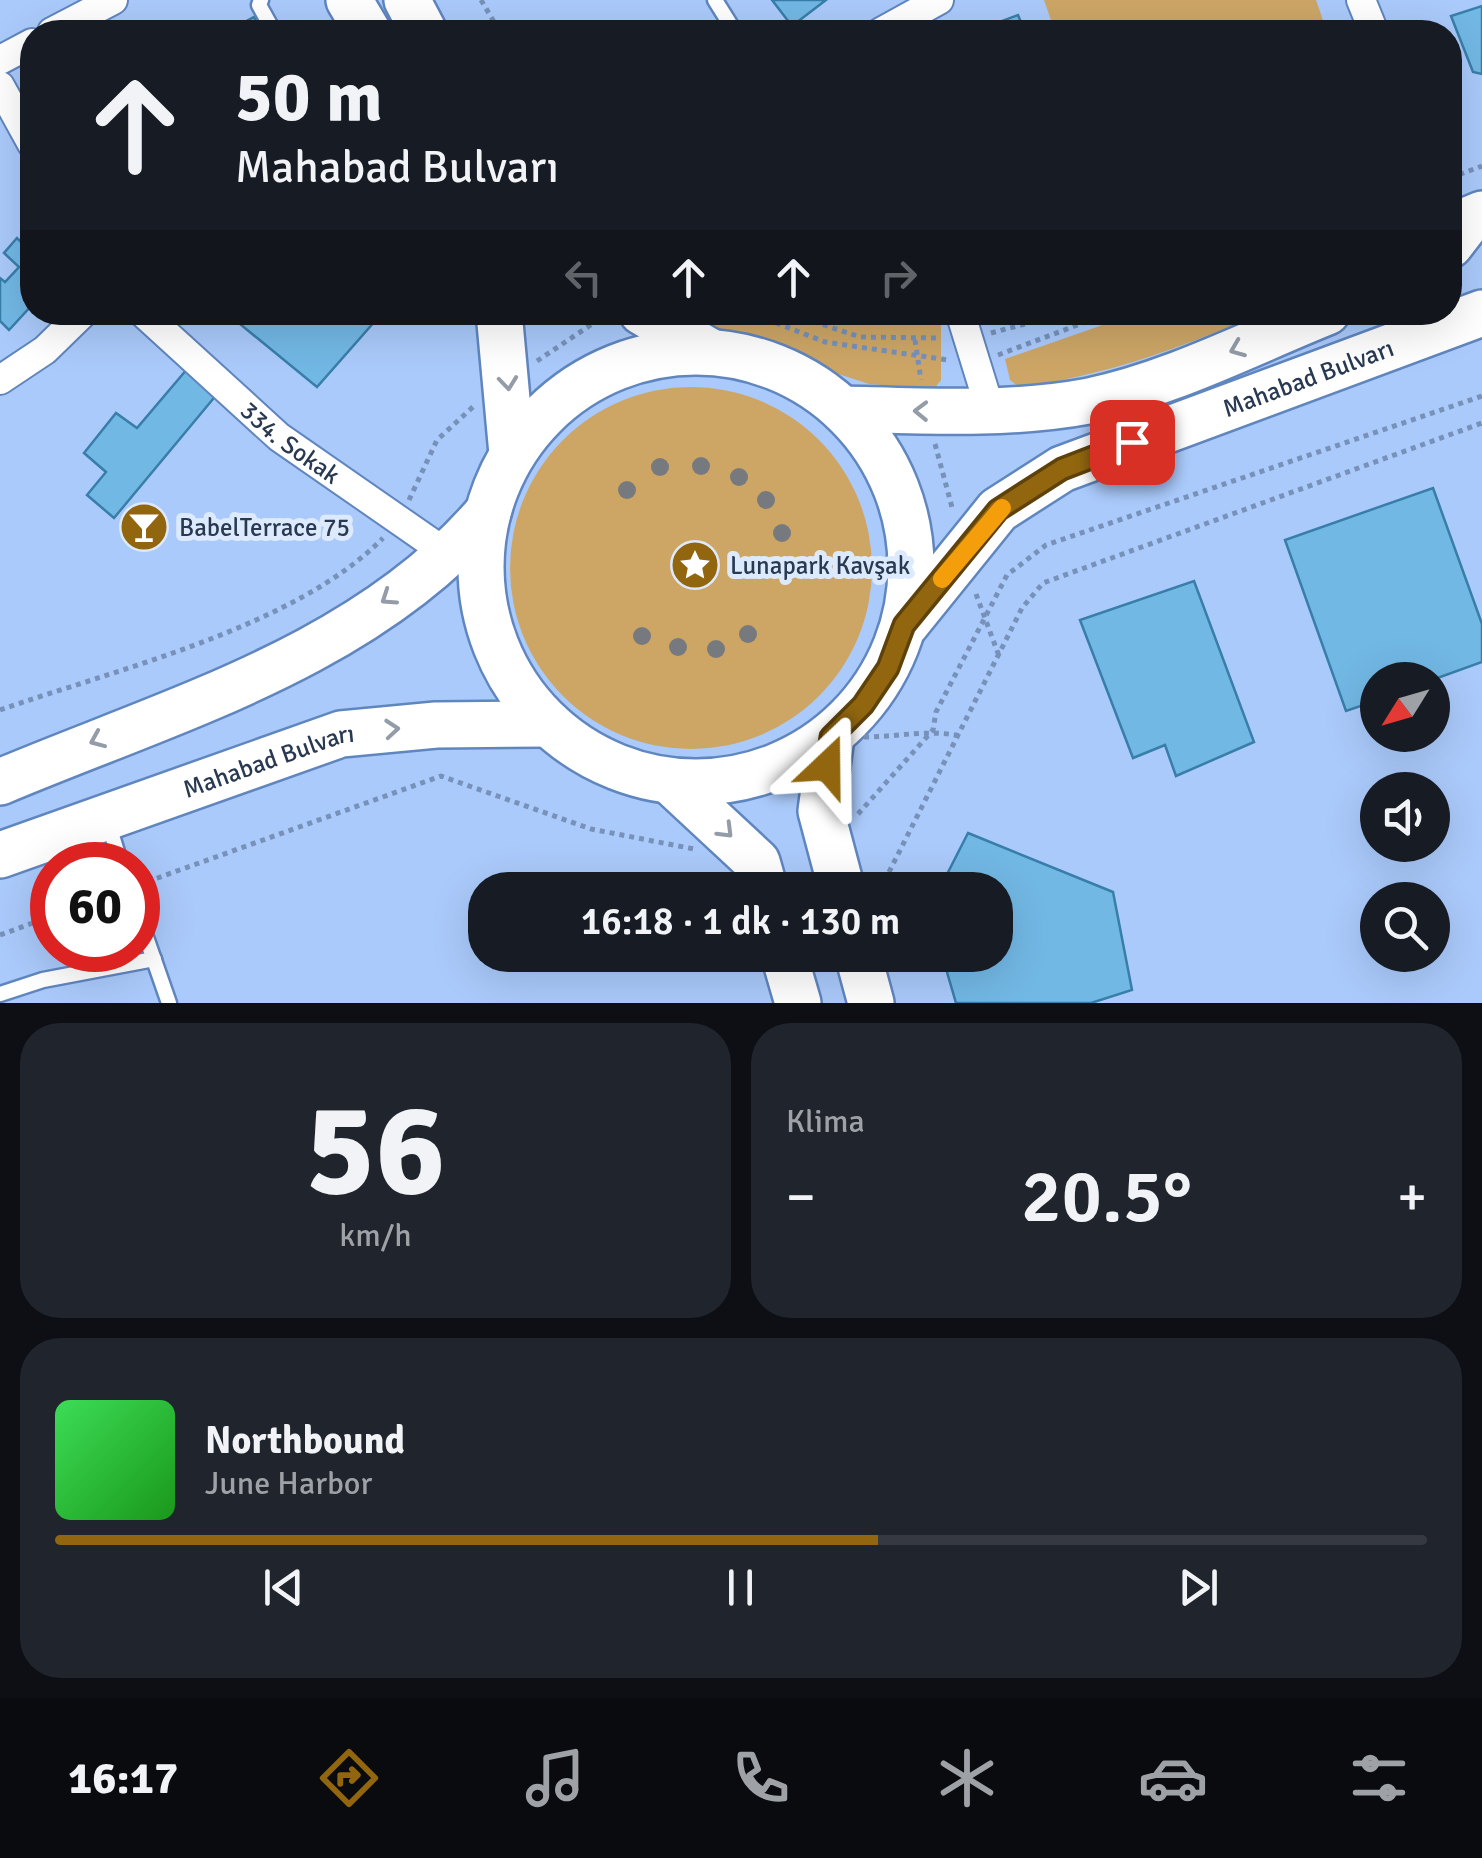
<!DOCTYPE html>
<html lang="tr">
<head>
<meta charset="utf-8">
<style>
	:root { --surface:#171b24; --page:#20242c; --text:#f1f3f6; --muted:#9ea1a6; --line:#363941; --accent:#91660f }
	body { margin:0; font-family:Signika,sans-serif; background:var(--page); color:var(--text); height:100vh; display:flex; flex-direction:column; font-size:38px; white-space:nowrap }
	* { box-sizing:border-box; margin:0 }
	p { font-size:32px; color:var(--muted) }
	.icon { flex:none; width:55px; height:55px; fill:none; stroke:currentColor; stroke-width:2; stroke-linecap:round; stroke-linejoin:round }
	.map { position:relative; height:1003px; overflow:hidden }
	.panel { display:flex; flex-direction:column; gap:20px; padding:20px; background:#0d0f14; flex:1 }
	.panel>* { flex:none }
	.top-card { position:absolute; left:20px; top:20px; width:1442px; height:305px; border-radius:40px; box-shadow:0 10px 40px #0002; background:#171b24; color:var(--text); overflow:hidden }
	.needle { width:65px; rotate:233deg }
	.tools { position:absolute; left:1360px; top:662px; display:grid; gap:20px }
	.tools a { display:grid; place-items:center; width:90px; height:90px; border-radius:50%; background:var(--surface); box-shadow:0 10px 40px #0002; font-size:50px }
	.speed { position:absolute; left:30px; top:842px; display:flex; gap:20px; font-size:50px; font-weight:700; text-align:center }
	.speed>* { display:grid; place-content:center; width:130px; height:130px; border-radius:50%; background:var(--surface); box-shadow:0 10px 40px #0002; line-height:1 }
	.speed .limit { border:15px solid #d22; background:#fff; color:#111 }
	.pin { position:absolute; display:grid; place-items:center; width:85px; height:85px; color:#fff; margin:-42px; border-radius:20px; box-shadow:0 5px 15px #0006 }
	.me { position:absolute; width:110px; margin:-55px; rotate:23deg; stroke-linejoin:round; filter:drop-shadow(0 0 8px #0008) }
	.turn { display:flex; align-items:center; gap:35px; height:210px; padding:0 50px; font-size:45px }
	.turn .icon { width:130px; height:130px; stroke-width:2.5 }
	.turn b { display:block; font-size:70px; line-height:85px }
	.lanes { display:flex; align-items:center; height:95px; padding:0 50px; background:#0003; justify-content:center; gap:50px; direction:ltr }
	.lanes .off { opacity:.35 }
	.big { font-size:75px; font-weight:600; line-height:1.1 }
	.panel .card { flex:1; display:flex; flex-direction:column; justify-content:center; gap:15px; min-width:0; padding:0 35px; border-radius:40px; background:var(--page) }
	.panel .dial { align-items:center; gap:0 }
	.dial b { font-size:130px; line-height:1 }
	.song { display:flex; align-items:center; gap:30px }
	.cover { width:120px; height:120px; border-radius:15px; background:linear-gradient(135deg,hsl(130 70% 55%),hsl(120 70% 35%)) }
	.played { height:10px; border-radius:5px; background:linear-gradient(90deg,var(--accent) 60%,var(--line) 60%) }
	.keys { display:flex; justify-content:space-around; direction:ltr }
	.heat { display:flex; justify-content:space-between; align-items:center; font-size:55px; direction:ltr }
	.panel .tiles { flex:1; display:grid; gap:20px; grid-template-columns:1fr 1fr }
	.card:last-child { grid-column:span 2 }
	.trip { position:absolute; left:468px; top:872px; width:545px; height:100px; border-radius:40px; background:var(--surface); box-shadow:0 10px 40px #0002; font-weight:600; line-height:100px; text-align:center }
	.tabs { display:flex; height:160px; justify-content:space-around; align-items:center; background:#090b0e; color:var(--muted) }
	.tabs .icon { width:70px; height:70px }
	.tabs .selected { color:var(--accent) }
	.tabs b { font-size:45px; color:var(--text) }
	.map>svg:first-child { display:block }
	.green { fill:#cda666 }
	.building { fill:#72b8e5; stroke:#387ea9; stroke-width:2.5 }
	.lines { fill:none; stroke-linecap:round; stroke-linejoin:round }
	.service-casing { stroke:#6086bf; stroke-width:19 }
	.minor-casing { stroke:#6086bf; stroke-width:32 }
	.primary-casing { stroke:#6086bf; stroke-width:50 }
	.path { stroke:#7791b9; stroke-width:5; stroke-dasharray:5 5; stroke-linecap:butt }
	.service { stroke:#fff; stroke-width:14 }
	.minor { stroke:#fff; stroke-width:28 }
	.primary { stroke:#fff; stroke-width:45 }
	.tree { fill:#767a7f }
	.oneway { stroke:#949ca8 }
	.route-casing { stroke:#5e420a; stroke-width:25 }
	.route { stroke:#91660f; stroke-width:18 }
	.slow { stroke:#f59e0b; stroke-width:18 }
	.labels { text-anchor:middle; stroke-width:10; stroke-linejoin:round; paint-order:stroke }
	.street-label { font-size:25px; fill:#283951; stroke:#ddeafd }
	.poi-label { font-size:25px; fill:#283951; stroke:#ddeafd; text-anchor:start }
</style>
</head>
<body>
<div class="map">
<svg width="1482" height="1003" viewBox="0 0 1482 1003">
	<rect width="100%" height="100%" fill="#aacafb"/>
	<!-- green -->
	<g class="green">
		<path d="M 1044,0 L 1316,0 L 1326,29 L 1055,32 Z"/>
		<path d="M 679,313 L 941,313 L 941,380 L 934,389 L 869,384 L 783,356 Z"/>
		<path d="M 1137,313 L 1262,313 C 1186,346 1102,377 1019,387 L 1010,380 L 1005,359 Z"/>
		<circle cx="691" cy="568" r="181"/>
	</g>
	<!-- building -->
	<g class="building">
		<path d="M 772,0 L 826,0 L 792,26 Z"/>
		<path d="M 1482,6 L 1482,74 L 1473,72 L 1451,16 Z"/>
		<path d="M 1018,15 L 1025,32 L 973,32 Z"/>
		<path d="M 254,17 L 262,32 L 226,32 Z"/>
		<path d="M 32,232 L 32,305 L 9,330 L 0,321 L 0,278 L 5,282 L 19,267 L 4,253 L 17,238 L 22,243 Z"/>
		<path d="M 231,312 L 383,312 L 317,387 L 229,315 Z"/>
		<path d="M 188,368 L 218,393 L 114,518 L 87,495 L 106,472 L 84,453 L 116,413 L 137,428 Z"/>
		<path d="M 1433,488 L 1482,624 L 1482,662 L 1432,680 L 1378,680 L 1378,700 L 1346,711 L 1285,540 Z"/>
		<path d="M 1194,581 L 1254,742 L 1176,776 L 1165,745 L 1133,758 L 1080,620 Z"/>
		<path d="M 968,833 L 1113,892 L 1132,990 L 1091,1003 L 956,1003 L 942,955 L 995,955 L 995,890 L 939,890 Z"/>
	</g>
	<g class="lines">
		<!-- service casing -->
		<g class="service-casing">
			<g id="service">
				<path d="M 261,0 L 259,5 L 274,32"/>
				<path d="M 715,0 L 735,32"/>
				<path d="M 108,822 L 121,865"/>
				<path d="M 138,914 L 169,1003"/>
				<path d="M 0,994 L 43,980 L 154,959"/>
			</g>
		</g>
		<!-- minor casing -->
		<g class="minor-casing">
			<g id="minor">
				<path d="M 1361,0 L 1374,32"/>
				<path d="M 52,32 L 113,0"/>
				<path d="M 881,32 L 939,0"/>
				<path d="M 0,60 L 32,43"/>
				<path d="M 0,86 L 32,144"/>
				<path id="s1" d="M 142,312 L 279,437 L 449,555"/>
				<path d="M 960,312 L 990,409"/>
				<path d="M 0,380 L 45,350 L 84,312"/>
			</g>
		</g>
		<!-- primary casing -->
		<g class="primary-casing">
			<g id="primary">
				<path d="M 349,0 L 368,32"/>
				<path d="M 407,0 L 424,32"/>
				<path d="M 1450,245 L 1470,219 L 1482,214"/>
				<path d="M 499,312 L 512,454"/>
				<path d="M 642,312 L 709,351"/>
				<circle cx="696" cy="567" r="215"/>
				<path d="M 842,409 C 923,411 1009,416 1089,401 C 1171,384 1250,343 1327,312"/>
				<path id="s2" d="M 906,624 L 998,510 L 1062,469 L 1482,313"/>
				<path d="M 831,737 L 821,811 L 842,890"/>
				<path d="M 0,782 C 168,711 366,656 488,512"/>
				<path d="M 671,782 L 757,862 L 765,890"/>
				<path id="s3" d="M 0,855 L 341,734 L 436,725 L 549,724"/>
				<path d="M 784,955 L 798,1003"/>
				<path d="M 858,955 L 871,1003"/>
			</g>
		</g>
		<!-- path -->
		<g class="path">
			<path d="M 481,0 L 500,32"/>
			<path d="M 1450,178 L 1482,166"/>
			<path d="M 748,312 L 825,342 L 948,360"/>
			<path d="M 785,312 L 860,337 L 940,338"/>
			<path d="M 991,333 L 1070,312"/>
			<path d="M 915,340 L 921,380"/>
			<path d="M 998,355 L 1112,312"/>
			<path d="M 537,361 L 610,312"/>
			<path d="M 935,444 L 953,511"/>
			<path d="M 409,500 L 437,440 L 475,405"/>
			<path d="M 976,594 L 999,656"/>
			<path d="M 0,710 C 117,669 296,627 383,538"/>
			<path d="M 864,737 C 897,737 928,729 960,736"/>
			<path d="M 858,814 L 933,730 L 936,712 L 1007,575 L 1046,545 L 1482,396"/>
			<path d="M 138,885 L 441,776 L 591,829 L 694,849"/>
			<path d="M 880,890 L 1022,608 L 1043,583 L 1482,423"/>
			<path d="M 0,935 L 52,916"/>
		</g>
		<!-- service -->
		<use href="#service" class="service"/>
		<!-- minor -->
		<use href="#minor" class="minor"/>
		<!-- primary -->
		<use href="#primary" class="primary"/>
	</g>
	<!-- trees -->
	<g class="tree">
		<circle cx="701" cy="466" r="9"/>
		<circle cx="660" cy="467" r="9"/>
		<circle cx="739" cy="477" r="9"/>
		<circle cx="627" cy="490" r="9"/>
		<circle cx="766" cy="500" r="9"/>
		<circle cx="782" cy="533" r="9"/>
		<circle cx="786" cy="569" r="9"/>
		<circle cx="748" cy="634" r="9"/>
		<circle cx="642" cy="636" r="9"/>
		<circle cx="678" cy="647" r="9"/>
		<circle cx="716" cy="649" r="9"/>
	</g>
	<!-- one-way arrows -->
	<defs><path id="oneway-chevron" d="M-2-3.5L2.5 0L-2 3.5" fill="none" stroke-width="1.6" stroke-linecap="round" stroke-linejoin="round" transform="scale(2.5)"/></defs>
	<g class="oneway">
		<use href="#oneway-chevron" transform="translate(1237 349) rotate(158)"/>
		<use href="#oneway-chevron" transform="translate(508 383) rotate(84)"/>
		<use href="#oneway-chevron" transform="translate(921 411) rotate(-179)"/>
		<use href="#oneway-chevron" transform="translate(388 598) rotate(146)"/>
		<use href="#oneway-chevron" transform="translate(392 729) rotate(-5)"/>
		<use href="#oneway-chevron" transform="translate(97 740) rotate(157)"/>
		<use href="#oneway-chevron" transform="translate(726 831) rotate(45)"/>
	</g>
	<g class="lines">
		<!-- route casing -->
		<g class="route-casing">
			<path id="route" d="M 827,766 L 831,737 L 863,705 L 888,668 L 904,625 L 998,510 L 1062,469 L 1132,442"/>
		</g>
		<!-- route -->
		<use href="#route" class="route"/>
		<!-- slow -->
		<path class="slow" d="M 942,579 L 1002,508"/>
	</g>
	<!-- icons -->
	<defs>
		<g id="bar-disc" transform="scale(2.5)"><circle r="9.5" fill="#91660f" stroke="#ddeafd"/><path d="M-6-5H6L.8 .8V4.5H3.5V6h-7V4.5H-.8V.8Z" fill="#fff"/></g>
		<g id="sight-disc" transform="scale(2.5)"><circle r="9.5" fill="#91660f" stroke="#ddeafd"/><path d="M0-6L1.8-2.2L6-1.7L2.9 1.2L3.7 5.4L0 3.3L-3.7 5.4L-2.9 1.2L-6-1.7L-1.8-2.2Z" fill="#fff"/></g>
	</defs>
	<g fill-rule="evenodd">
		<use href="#bar-disc" x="144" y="527"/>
		<use href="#sight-disc" x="695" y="565"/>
	</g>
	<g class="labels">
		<!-- street labels -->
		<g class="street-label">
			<text dy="9" stroke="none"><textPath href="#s2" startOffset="485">Mahabad Bulvarı</textPath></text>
			<text dy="9" stroke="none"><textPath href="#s1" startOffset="198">334. Sokak</textPath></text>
			<text dy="9" stroke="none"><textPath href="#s3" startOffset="285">Mahabad Bulvarı</textPath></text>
		</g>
		<!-- poi labels -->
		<g class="poi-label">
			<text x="179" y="536">BabelTerrace 75</text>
			<text x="730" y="574">Lunapark Kavşak</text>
		</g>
	</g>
</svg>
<div class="tools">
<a><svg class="needle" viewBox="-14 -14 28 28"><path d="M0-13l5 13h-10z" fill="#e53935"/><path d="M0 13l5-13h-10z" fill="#9ea1a6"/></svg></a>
<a><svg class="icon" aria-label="sound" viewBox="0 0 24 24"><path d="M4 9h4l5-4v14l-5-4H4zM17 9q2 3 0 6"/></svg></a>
<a><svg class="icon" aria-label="search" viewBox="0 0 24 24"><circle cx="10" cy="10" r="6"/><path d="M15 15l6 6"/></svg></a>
</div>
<div class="speed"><div class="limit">60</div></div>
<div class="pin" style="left:1132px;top:442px;background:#d93025"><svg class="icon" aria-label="arrive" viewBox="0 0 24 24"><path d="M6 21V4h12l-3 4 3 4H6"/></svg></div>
<svg class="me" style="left:827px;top:766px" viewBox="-20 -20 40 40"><path d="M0-17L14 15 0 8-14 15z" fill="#91660f" stroke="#fff" stroke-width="4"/></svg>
<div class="trip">16:18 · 1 dk · 130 m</div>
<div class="top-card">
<div class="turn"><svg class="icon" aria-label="ahead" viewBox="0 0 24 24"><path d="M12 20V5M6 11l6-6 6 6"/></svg><div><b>50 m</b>Mahabad Bulvarı</div></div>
<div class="lanes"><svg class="icon off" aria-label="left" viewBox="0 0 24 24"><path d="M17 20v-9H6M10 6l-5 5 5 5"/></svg><svg class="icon" aria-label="ahead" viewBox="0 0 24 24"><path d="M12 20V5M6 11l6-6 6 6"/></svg><svg class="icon" aria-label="ahead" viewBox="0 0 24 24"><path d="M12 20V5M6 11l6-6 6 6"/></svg><svg class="icon off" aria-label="right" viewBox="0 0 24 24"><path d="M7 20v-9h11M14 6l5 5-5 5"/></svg></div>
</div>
</div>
<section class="panel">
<div class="tiles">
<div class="card dial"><b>56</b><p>km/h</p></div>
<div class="card"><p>Klima</p>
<div class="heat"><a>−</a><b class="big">20.5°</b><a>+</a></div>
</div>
<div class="card">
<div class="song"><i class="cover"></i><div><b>Northbound</b><p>June Harbor</p></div></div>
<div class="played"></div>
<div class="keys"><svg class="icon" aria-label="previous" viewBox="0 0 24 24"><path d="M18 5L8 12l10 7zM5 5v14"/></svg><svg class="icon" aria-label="pause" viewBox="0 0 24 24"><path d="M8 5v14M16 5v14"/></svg><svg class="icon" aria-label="next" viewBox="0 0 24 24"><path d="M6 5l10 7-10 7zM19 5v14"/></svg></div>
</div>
</div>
</section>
<nav class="tabs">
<b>16:17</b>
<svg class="icon selected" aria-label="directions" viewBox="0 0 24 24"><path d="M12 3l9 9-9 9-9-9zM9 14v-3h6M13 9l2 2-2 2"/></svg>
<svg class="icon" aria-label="music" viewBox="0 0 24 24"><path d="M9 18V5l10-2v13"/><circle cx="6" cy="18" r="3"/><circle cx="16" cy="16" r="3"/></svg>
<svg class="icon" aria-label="phone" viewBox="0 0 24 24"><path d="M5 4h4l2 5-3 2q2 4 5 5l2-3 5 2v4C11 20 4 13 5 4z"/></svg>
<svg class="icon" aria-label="climate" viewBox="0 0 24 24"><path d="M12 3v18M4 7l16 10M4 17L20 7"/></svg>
<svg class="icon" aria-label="car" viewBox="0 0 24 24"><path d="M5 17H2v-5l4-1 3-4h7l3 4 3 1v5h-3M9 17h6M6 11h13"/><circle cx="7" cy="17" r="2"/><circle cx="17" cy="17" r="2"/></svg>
<svg class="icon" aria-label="filters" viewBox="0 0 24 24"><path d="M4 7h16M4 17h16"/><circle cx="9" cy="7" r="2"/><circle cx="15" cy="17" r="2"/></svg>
</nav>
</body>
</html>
